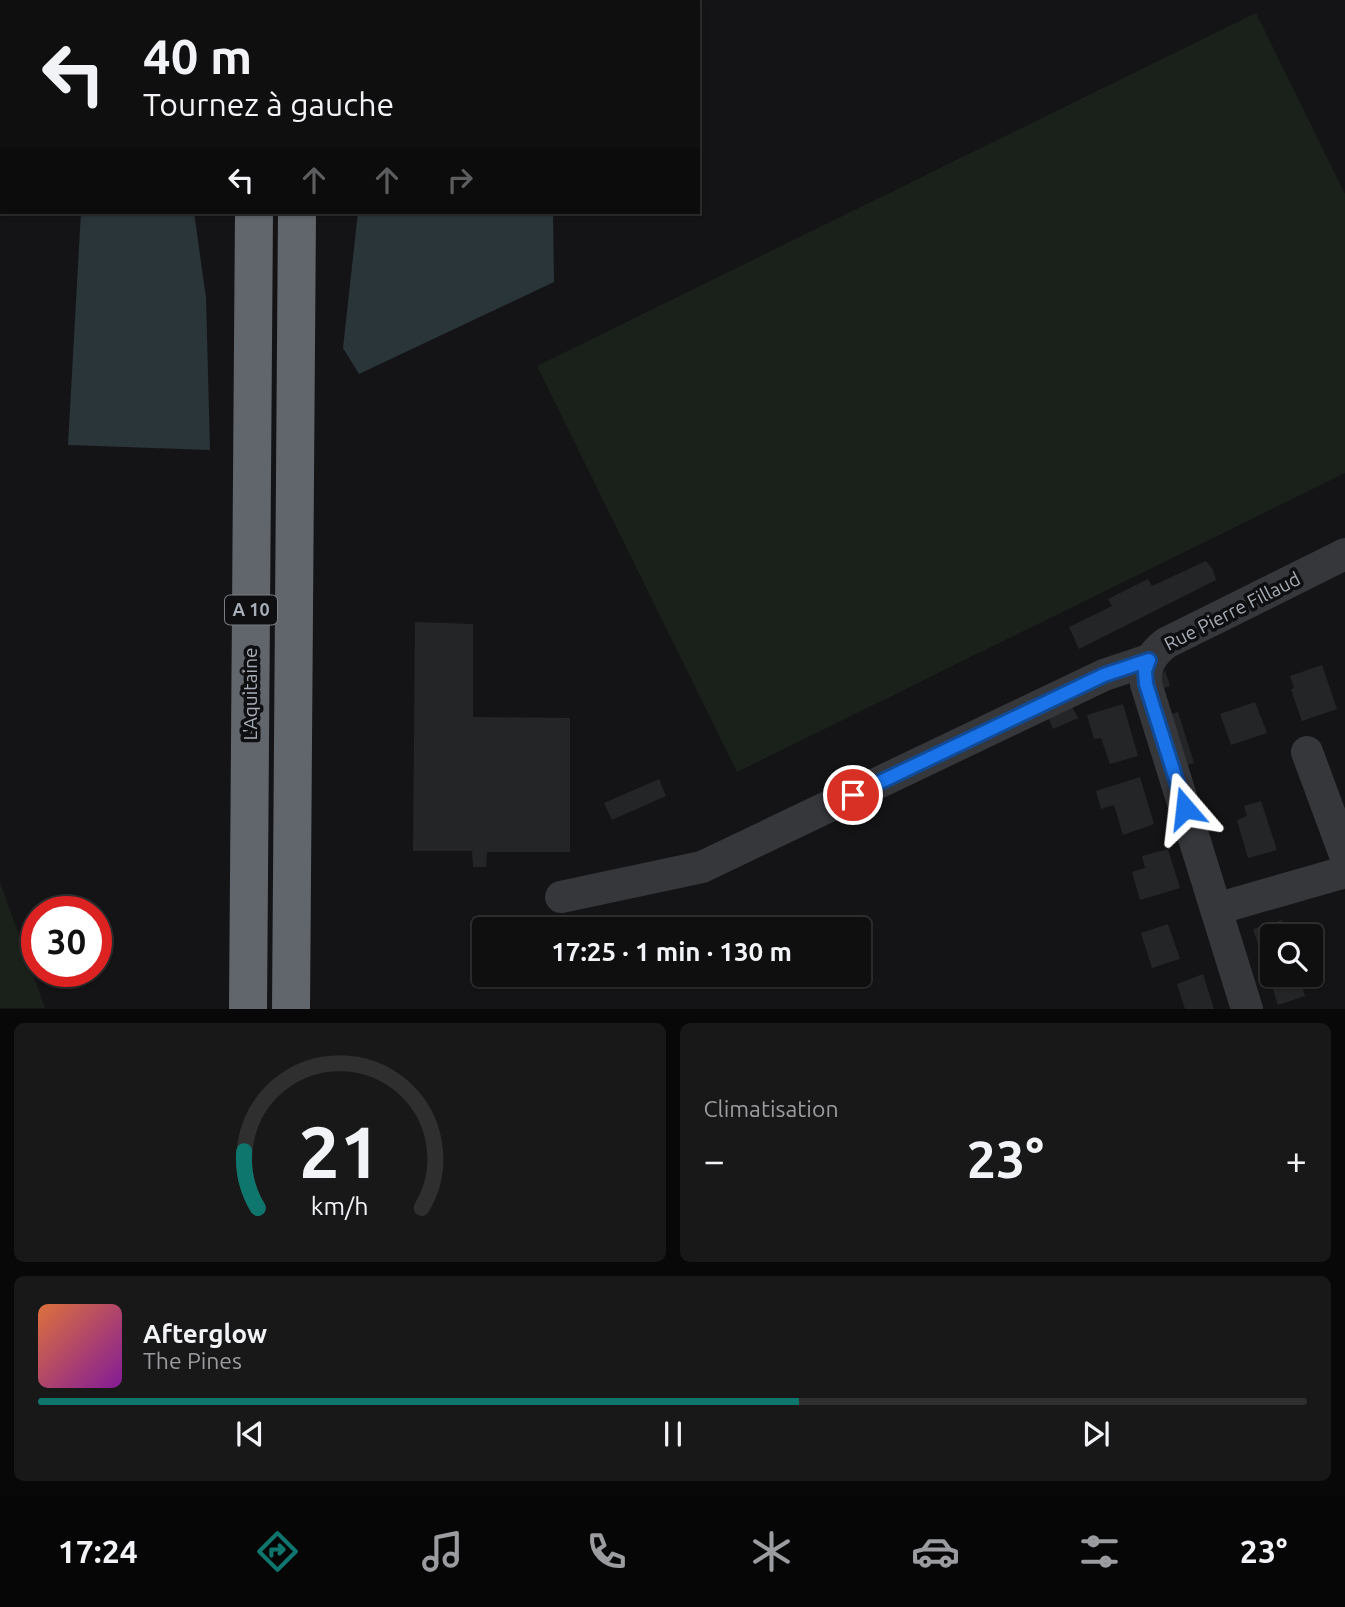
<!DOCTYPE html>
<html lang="fr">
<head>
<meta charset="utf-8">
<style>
	:root { --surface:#0f0f10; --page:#181819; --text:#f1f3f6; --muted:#9b9c9f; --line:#2f2f30; --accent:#0f766e }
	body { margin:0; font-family:Ubuntu,sans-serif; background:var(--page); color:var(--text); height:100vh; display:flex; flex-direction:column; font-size:26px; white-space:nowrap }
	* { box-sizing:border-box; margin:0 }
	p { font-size:23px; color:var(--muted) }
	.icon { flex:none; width:38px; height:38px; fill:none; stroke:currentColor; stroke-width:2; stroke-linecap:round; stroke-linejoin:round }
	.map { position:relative; height:1009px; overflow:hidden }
	.details { display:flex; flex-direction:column; gap:14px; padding:14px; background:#080809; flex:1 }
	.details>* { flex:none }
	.guide { position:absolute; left:0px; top:0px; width:700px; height:214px; box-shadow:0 2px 5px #0004,0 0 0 2px var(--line); background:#0f0f10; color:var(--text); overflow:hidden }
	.tools { position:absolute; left:1260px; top:924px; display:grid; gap:14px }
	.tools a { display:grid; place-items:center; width:63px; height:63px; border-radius:7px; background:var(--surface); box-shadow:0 2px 5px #0004,0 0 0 2px var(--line); font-size:35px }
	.speed { position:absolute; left:21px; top:896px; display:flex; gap:14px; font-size:35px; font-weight:700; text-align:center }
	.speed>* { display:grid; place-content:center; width:91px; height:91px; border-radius:50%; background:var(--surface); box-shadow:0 2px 5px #0004,0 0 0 2px var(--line); line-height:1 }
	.speed .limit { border:10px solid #d22; background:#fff; color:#111 }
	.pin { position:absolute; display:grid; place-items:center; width:60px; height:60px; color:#fff; margin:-30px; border:4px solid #fff; border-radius:50%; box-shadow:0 2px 7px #0007 }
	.me { position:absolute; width:77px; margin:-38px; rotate:343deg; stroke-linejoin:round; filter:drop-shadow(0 0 5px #0008) }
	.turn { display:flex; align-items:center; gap:24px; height:147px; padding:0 28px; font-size:32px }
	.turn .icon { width:91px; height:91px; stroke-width:2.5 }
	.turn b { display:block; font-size:49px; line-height:60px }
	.lanes { display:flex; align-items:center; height:66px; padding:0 28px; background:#0003; justify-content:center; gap:35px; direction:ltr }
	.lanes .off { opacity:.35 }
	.big { font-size:52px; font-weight:700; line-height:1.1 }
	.details .widget { flex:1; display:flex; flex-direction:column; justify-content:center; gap:10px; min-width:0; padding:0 24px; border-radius:10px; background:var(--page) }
	.details .dial { align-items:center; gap:0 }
	.dial svg { height:182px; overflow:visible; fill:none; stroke:var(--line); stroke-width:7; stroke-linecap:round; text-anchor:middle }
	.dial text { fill:var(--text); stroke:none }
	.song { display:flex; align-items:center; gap:21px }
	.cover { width:84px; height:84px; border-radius:10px; background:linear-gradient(135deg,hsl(20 70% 55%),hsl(290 70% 35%)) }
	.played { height:7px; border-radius:4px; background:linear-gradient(90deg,var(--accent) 60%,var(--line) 60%) }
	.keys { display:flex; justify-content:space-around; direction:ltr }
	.heat { display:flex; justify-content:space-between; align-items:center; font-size:38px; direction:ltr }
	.details .tiles { flex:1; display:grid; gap:14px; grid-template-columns:1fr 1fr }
	.widget:last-child { grid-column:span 2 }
	.trip { position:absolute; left:472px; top:917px; width:399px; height:70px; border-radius:7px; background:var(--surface); box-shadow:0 2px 5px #0004,0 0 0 2px var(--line); font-weight:700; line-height:70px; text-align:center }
	.tabs { display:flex; height:112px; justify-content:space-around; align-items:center; background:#060606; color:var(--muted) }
	.tabs .icon { width:49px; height:49px }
	.tabs .selected { color:var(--accent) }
	.tabs b { font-size:32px; color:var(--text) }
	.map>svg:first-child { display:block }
	.green { fill:#1a211a }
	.water { fill:#2a353a }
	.building { fill:#242527 }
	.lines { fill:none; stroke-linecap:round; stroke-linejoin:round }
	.minor { stroke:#35373b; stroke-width:32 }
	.highway { stroke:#61666c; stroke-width:38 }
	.route-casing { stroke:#114b97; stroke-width:18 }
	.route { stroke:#1a73e8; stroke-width:12 }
	.labels { text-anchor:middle; stroke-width:7; stroke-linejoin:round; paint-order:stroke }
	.shield { fill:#0f0f11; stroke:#797e84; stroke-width:2 }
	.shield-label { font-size:18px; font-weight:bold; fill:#a6adb6 }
	.street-label { font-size:19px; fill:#a6adb6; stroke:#0f0f11 }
</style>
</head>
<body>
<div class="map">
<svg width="1345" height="1009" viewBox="0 0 1345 1009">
	<rect width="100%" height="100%" fill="#141416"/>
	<!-- green -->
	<g class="green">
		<path d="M 1256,13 L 1345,194 L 1345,473 L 737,772 L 537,366 Z"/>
		<path d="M 0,882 L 45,1008 L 0,1008 Z"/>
	</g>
	<!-- water -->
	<g class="water">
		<rect x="362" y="0" width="191" height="2"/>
		<path d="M 81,212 L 194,212 L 206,298 L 210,450 L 68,445 Z"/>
		<path d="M 358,212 L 553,212 L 554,282 L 359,374 L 343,348 Z"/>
	</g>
	<!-- building -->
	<g class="building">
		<path d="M 1206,561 L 1213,570 L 1216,580 L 1079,649 L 1069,627 L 1112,606 L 1108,599 L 1148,579 L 1152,586 Z"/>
		<path d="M 415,622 L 473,624 L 473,717 L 570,718 L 570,852 L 487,852 L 486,867 L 473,867 L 472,851 L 413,851 Z"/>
		<path d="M 1322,665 L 1337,709 L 1302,721 L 1291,690 L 1294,688 L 1290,676 Z"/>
		<path d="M 1165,670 L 1170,686 L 1160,690 L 1158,682 Z"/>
		<path d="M 1255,702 L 1267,733 L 1231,745 L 1220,714 Z"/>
		<path d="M 1123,704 L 1138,756 L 1110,764 L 1101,738 L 1094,739 L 1087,715 Z"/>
		<path d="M 1071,705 L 1078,718 L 1053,729 L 1048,717 Z"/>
		<path d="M 1178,712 L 1194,763 L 1184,766 L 1168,715 Z"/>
		<path d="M 1140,777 L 1154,824 L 1123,835 L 1114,805 L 1101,809 L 1096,791 Z"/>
		<path d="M 659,779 L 666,796 L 612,820 L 604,803 Z"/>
		<path d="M 1261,801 L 1277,850 L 1248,858 L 1237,820 L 1247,816 L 1244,806 Z"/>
		<path d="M 1168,849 L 1180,888 L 1140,900 L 1132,872 L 1145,868 L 1142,856 Z"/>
		<path d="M 1282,920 L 1287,936 L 1272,936 L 1272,975 L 1298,975 L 1305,996 L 1278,1005 L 1253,929 Z"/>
		<path d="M 1168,924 L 1180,959 L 1152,968 L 1141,933 Z"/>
		<path d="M 1203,974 L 1214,1009 L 1185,1009 L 1177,984 Z"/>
	</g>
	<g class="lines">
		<!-- minor -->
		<g class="minor">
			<path d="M 1307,752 L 1345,855"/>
			<path d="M 561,897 L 702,867 L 1104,675 L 1149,660"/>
			<path d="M 1216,909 L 1345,872"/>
			<path d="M 1247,1009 L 1146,684 C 1145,665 1151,655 1166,643 L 1345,554"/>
		</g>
		<!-- highway -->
		<g class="highway">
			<path d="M 256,2 L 256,0"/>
			<path d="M 298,2 L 298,0"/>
			<path d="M 248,1009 L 254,212"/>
			<path d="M 291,1009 L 297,212"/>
		</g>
	</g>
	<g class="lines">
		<!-- route casing -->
		<g class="route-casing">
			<path id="route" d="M 853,795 L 1104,675 L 1149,660 L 1145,671 L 1146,684 L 1185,808"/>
		</g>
		<!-- route -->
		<use href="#route" class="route"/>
	</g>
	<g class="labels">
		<!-- shield labels -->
		<rect class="shield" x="225" y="595.5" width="52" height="29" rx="5"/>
		<g class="shield-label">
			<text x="251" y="616">A 10</text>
		</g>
		<!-- street labels -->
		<g class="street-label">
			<text transform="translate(1232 611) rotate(-27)" y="7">Rue Pierre Fillaud</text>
			<text transform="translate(250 694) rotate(-90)" y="7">L'Aquitaine</text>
		</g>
	</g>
</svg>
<div class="tools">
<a><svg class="icon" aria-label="search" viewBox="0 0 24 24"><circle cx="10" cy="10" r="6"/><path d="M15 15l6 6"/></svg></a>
</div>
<div class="speed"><div class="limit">30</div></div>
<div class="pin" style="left:853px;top:795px;background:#d93025"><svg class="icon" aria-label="arrive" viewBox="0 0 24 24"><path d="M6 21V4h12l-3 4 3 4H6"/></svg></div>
<svg class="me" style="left:1185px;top:808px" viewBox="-20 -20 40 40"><path d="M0-17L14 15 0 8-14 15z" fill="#1a73e8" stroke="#fff" stroke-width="4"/></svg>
<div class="trip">17:25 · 1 min · 130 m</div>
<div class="guide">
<div class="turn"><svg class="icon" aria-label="left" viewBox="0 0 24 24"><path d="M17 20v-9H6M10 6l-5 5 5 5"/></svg><div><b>40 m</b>Tournez à gauche</div></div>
<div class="lanes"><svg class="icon" aria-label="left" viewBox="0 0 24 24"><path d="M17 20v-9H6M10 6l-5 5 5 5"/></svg><svg class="icon off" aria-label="ahead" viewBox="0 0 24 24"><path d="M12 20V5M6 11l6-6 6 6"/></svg><svg class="icon off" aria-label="ahead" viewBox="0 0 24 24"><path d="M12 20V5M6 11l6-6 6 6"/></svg><svg class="icon off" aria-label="right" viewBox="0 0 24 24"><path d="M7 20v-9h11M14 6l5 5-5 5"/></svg></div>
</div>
</div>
<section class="details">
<div class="tiles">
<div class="widget dial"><svg viewBox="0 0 100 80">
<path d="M14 69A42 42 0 1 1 86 69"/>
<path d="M14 69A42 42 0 0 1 8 44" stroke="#0f766e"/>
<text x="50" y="56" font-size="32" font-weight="700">21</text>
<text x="50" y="72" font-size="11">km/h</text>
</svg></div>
<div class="widget"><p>Climatisation</p>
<div class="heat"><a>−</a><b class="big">23°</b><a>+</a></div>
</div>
<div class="widget">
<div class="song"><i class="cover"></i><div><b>Afterglow</b><p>The Pines</p></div></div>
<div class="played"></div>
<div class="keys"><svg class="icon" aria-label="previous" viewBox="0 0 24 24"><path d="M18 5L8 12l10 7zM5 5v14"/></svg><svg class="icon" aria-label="pause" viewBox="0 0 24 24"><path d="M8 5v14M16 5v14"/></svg><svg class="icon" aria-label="next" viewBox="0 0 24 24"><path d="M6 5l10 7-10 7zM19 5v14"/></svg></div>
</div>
</div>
</section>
<nav class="tabs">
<b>17:24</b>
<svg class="icon selected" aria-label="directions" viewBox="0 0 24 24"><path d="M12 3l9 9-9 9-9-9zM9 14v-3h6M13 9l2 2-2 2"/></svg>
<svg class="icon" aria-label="music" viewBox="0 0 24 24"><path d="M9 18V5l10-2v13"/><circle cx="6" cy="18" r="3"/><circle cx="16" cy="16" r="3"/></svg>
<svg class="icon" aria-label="phone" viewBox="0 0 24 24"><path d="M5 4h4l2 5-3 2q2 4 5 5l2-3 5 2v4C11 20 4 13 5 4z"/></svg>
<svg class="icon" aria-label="climate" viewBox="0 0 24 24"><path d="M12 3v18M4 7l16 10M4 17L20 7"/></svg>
<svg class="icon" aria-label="car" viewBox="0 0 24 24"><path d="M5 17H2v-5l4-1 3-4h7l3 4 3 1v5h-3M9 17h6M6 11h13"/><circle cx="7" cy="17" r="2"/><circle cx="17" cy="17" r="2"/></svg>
<svg class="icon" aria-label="filters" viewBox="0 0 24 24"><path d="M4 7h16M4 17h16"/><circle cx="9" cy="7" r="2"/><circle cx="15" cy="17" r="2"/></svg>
<b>23°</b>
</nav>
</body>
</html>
